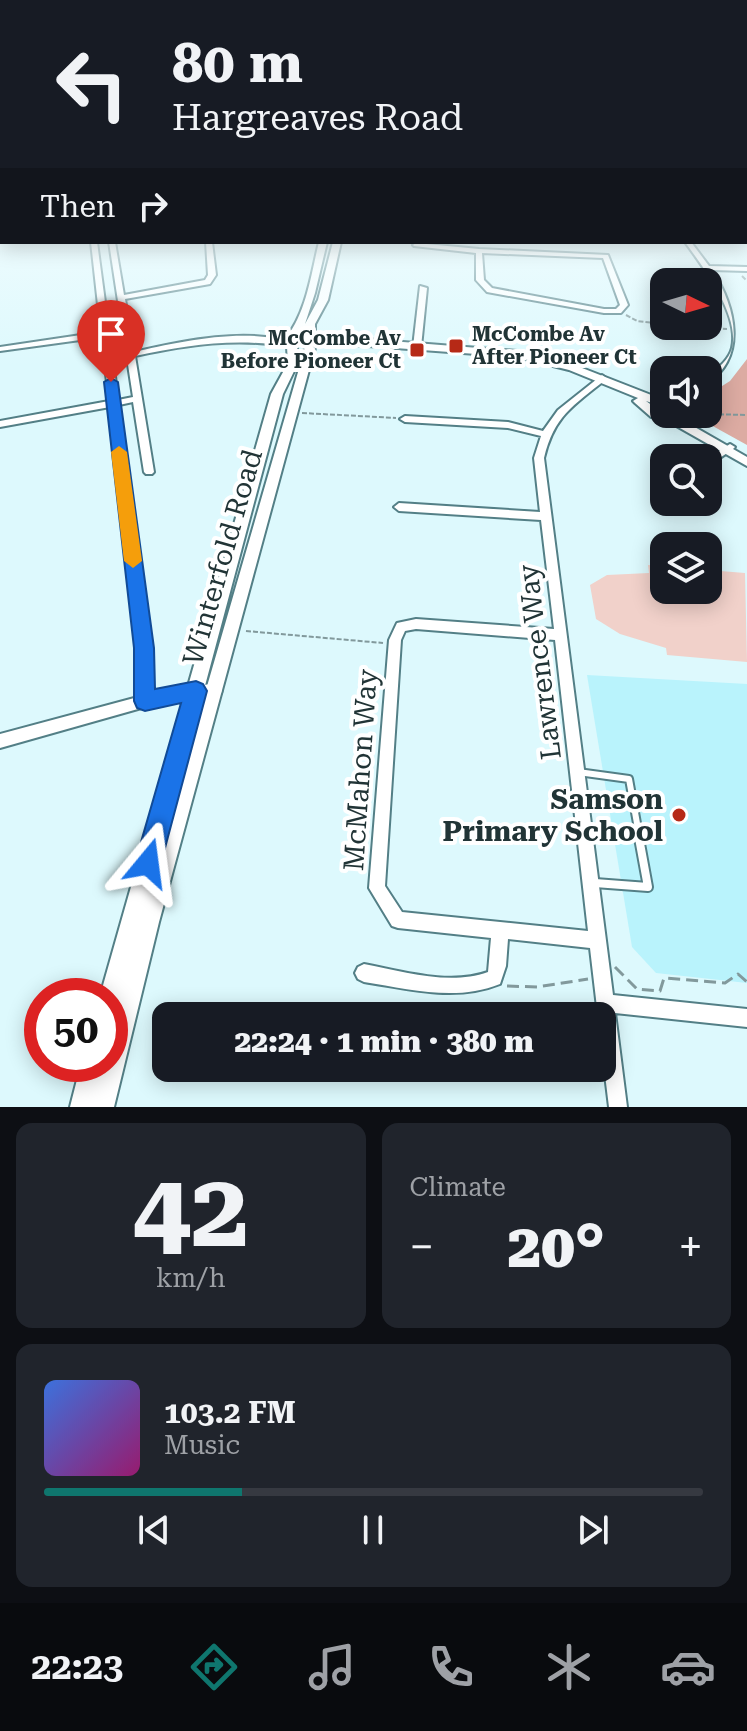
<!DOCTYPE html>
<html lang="en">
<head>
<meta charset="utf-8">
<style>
	:root { --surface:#171b24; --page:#20242c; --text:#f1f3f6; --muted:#9ea1a6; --line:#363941; --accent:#0f766e }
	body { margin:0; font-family:"Roboto Serif",serif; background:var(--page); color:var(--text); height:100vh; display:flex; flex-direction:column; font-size:30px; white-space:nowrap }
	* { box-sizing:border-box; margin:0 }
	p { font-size:26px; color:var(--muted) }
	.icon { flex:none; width:44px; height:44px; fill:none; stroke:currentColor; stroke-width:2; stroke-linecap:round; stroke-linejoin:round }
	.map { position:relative; height:1107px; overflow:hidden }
	.panel { display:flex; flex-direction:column; gap:16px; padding:16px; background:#0d0f14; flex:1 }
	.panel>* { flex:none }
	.top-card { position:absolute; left:0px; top:0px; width:748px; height:244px; box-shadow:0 4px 20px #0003; background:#171b24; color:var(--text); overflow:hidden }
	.needle { width:52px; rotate:95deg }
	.buttons { position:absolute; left:650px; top:268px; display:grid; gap:16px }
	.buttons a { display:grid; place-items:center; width:72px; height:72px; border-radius:16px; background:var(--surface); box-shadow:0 4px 20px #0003; font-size:40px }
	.speed { position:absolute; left:24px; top:978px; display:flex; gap:16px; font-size:40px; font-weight:700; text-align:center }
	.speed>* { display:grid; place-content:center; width:104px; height:104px; border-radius:50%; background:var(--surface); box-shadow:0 4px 20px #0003; line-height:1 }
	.speed .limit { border:12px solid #d22; background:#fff; color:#111 }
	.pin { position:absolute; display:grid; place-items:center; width:68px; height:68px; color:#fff; margin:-82px -34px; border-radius:50% 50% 50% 0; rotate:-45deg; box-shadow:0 0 8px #0007 }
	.pin .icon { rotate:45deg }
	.me { position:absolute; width:88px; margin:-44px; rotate:16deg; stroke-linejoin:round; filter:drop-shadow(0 0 6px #0008) }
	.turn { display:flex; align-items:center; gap:28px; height:168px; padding:0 40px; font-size:36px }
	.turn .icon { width:104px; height:104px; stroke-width:2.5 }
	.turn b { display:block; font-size:56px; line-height:68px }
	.then { display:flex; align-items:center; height:76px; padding:0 40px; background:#0003; gap:16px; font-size:30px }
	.big { font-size:60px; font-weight:800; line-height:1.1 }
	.panel .tile { flex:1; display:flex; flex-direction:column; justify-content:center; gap:12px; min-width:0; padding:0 28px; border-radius:16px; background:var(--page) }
	.panel .dial { align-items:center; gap:0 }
	.dial b { font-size:104px; line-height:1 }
	.song { display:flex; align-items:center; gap:24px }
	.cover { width:96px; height:96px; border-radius:12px; background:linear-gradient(135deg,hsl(220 70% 55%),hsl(320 70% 35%)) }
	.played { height:8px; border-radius:4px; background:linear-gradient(90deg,var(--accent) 30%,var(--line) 30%) }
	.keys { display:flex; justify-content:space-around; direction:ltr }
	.heat { display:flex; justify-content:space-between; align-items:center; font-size:44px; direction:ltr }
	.panel .tiles { flex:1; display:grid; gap:16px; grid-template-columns:1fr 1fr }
	.tile:last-child { grid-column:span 2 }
	.trip { position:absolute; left:152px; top:1002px; width:464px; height:80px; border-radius:16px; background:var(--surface); box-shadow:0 4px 20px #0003; font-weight:800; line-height:80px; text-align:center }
	.tabs { display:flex; height:128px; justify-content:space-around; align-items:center; background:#090b0e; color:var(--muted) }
	.tabs .icon { width:56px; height:56px }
	.tabs .selected { color:var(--accent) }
	.tabs b { font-size:36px; color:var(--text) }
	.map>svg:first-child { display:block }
	.built { fill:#b9f3fc }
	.green { fill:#f1d1ca }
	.forest { fill:#dcaba2 }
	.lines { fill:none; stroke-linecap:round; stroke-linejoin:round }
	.lane-far1-casing { stroke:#537f86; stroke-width:10 }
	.lane-casing { stroke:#537f86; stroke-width:12 }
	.street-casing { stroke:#537f86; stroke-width:4 }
	.secondary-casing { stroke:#537f86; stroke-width:4 }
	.path-far1 { stroke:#82999c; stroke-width:2; stroke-dasharray:5 2; stroke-linecap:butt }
	.path { stroke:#82999c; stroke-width:3; stroke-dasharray:12 6; stroke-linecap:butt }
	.lane-far1 { stroke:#fff; stroke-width:6 }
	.lane { stroke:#fff; stroke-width:8 }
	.street { fill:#fff; fill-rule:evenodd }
	.secondary { fill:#fff; fill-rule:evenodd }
	.route { fill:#1a73e8; stroke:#114b97; stroke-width:2 }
	.slow { fill:#f59e0b }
	.poi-dot { fill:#b62916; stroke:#fff; stroke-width:3 }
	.labels { text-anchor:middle; stroke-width:8; stroke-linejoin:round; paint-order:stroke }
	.far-poi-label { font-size:20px; font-weight:bold; fill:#213436; stroke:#fff; text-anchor:start }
	.near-street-label { font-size:28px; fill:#213436; stroke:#fff }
	.near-poi-label { font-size:28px; font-weight:bold; fill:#213436; stroke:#fff; text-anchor:end }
</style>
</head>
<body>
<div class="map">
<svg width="747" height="1107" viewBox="0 0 747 1107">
	<rect width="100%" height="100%" fill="#ddf9fd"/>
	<!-- built -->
	<path class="built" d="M 587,675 L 747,684 L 747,983 L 656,973 L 632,947 Z"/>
	<!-- green -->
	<path class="green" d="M 648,565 L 664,566 L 664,590 L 708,590 L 708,570 L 745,573 L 747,662 L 667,655 L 666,648 L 620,634 L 596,619 L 590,585 L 607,575 L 649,573 Z"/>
	<!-- forest -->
	<path class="forest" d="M 747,359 L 747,445 L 691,414 L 708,414 L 708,395 L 730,381 Z"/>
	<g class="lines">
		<!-- lane-far1 casing -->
		<g class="lane-far1-casing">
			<path id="lane-far1" d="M 578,772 L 629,779 L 640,840"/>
		</g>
		<!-- lane casing -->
		<g class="lane-casing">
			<path id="lane" d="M 595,883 L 648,887 L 639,838"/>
		</g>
		<!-- street casing -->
		<g class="street-casing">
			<g id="street">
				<path d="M 91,242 L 97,242 L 109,332 L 123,334 L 109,242 L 115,242 L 124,295 L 205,280 L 208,275 L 206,242 L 212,242 L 216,275 L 210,284 L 125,299 L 134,352 C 177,342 254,325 294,345 L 290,347 C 237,337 187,345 135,356 L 154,472 L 152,474 L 146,474 L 144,472 L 133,402 L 119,405 L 150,648 L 151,694 L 216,683 L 221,685 L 222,689 L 221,693 L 145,707 L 0,748 L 0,734 L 138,697 L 138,648 L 110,407 L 0,427 L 0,421 L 109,401 L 102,337 L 0,351 L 0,347 L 101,332 ZM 110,337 L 124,339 L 126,354 L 112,357 ZM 127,358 L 133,397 L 118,400 L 113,361 Z"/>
				<path d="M 685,242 L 691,242 L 709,266 L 747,267 L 747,271 L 712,270 C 736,307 747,356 708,383 L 708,376 C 718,368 729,360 732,348 C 740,315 703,267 685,242 Z"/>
				<path d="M 416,243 L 479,249 L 608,255 L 628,305 L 621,313 L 604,313 L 487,292 L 476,280 L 476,253 L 414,246 L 413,245 ZM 482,253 L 603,258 L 620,305 L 616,309 L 604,309 L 492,288 L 484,280 Z"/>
				<path d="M 420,286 L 427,288 L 421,347 L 417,349 L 413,347 Z"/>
				<path d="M 602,375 L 606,378 L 605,380 C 573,406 554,416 544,458 L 613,995 L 747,1009 L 747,1027 L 615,1013 L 627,1107 L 609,1107 L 602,1050 L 602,1016 L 598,1016 L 590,948 L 508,939 L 506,966 L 500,984 C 456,1002 409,989 364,982 L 358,979 L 355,973 L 358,967 L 364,964 C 402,971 449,986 488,972 L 491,938 L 398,928 L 392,926 L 369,888 L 389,640 L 397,623 L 416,619 L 554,629 L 541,520 L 399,511 L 394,507 L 399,503 L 540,512 L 534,458 L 541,436 L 508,428 L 405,422 L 400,419 L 405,416 L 508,422 L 543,431 L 558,410 ZM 416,629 L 555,640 L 588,931 L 402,912 L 385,886 L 401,640 L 405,631 Z"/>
				<path d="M 730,444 L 735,447 L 733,449 L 708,466 L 708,458 Z"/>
			</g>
		</g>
		<!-- secondary casing -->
		<g class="secondary-casing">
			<g id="secondary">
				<path d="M 319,242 L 327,242 L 315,293 L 305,324 L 318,300 L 333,242 L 341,242 L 328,300 L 315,324 L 315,335 L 517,351 L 577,366 L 664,400 L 664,407 L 646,401 L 664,414 L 672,414 L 747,457 L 747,466 L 664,419 L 651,417 L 635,403 L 633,401 L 638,398 L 569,370 L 517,357 L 287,340 L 286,338 C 307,311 311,274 319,242 Z"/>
				<path d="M 292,344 L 297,347 L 298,363 L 283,394 L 179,783 L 305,348 L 310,345 L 315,348 L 159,922 L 114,1107 L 70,1107 L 81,1064 L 110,1064 L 110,1031 L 116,1009 L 110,1011 L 110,996 L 100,996 L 271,394 L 288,363 L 287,347 Z"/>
			</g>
		</g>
		<!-- path-far1 -->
		<g class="path-far1">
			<path d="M 742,276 L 747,281"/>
			<path d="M 626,315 L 637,321 L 664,324"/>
			<path d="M 688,326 L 727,329"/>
			<path d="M 302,413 L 396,418"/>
			<path d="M 705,414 L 747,415"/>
			<path d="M 246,631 L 383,643"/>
		</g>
		<!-- path -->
		<g class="path">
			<path d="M 615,967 L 637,989 L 660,991 L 664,978 L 725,983 L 738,974 L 747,982"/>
			<path d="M 507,986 L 537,987 L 588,979"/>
		</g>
		<!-- lane-far1 -->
		<use href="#lane-far1" class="lane-far1"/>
		<!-- lane -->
		<use href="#lane" class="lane"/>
		<!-- street -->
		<use href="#street" class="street"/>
		<!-- secondary -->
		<use href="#secondary" class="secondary"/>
	</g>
	<!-- sky -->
	<linearGradient id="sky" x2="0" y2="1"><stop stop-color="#a3b1cc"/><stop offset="0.58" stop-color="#f0fcfe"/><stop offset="1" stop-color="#f0fcfe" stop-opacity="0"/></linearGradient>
	<rect width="747" height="366" fill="url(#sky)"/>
	<!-- route -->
	<path class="route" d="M 111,378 L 118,382 L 154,648 L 155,689 L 196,681 L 203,684 L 207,691 L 161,863 L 157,872 L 148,876 L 139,872 L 135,863 L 181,703 L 145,711 L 137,708 L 134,701 L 134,648 L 104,382 Z"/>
	<!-- slow -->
	<path class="slow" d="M 119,446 L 127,452 L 142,561 L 133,568 L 124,561 L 111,452 Z"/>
	<!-- markers -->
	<g class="poi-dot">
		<rect x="448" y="338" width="16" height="16" rx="4"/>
		<rect x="409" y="342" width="16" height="16" rx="4"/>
		<circle cx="679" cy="815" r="8"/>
	</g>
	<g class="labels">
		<!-- far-poi labels -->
		<g class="far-poi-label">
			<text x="472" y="341">McCombe Av<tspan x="472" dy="23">After Pioneer Ct</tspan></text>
			<text x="401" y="345" text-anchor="end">McCombe Av<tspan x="401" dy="23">Before Pioneer Ct</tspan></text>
		</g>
		<!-- near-street labels -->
		<g class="near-street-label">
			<text transform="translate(222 557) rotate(-74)" y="10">Winterfold Road</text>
			<text transform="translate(539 662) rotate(-97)" y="10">Lawrence Way</text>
			<text transform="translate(360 770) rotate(-86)" y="10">McMahon Way</text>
		</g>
		<!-- near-poi labels -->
		<g class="near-poi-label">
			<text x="663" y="809">Samson<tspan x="663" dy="32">Primary School</tspan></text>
		</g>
	</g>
</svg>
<div class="buttons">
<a><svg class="needle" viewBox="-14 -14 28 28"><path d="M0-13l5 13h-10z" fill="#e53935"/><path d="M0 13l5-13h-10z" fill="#9ea1a6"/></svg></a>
<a><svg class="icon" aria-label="sound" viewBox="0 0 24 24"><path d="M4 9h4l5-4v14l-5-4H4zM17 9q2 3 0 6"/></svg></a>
<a><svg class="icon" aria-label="search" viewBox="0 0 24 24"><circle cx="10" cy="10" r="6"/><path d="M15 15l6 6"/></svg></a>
<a><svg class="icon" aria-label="layers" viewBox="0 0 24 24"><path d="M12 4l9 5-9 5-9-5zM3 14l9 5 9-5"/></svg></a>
</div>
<div class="speed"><div class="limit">50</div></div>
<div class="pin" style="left:111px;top:382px;background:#d93025"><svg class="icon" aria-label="arrive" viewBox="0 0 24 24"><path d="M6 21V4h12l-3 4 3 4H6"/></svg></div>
<svg class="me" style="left:148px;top:863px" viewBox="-20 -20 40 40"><path d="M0-17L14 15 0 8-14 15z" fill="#1a73e8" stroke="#fff" stroke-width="4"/></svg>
<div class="trip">22:24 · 1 min · 380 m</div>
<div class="top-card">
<div class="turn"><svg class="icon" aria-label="left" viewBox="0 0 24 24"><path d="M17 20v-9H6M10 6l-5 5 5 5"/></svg><div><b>80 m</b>Hargreaves Road</div></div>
<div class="then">Then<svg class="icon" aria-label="right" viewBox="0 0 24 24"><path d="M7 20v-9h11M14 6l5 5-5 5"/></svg></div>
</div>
</div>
<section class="panel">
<div class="tiles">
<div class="tile dial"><b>42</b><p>km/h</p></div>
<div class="tile"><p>Climate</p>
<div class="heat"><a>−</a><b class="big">20°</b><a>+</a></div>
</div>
<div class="tile">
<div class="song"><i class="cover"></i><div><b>103.2 FM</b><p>Music</p></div></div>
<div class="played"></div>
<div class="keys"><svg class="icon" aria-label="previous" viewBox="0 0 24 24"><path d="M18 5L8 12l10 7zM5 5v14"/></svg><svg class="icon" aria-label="pause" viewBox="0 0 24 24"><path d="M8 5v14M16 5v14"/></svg><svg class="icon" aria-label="next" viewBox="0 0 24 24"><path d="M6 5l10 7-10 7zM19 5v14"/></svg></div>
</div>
</div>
</section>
<nav class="tabs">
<b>22:23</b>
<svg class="icon selected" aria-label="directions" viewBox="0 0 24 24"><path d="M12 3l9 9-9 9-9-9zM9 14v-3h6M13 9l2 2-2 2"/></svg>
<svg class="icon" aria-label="music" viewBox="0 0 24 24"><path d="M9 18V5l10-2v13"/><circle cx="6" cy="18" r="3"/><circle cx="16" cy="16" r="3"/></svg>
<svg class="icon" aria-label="phone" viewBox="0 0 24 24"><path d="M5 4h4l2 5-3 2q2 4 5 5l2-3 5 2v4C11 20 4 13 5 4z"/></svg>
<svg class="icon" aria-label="climate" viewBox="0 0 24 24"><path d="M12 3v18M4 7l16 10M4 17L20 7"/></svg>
<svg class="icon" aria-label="car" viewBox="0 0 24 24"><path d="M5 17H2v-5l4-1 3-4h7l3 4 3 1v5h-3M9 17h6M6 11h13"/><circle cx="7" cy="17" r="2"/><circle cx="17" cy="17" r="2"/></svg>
</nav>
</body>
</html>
